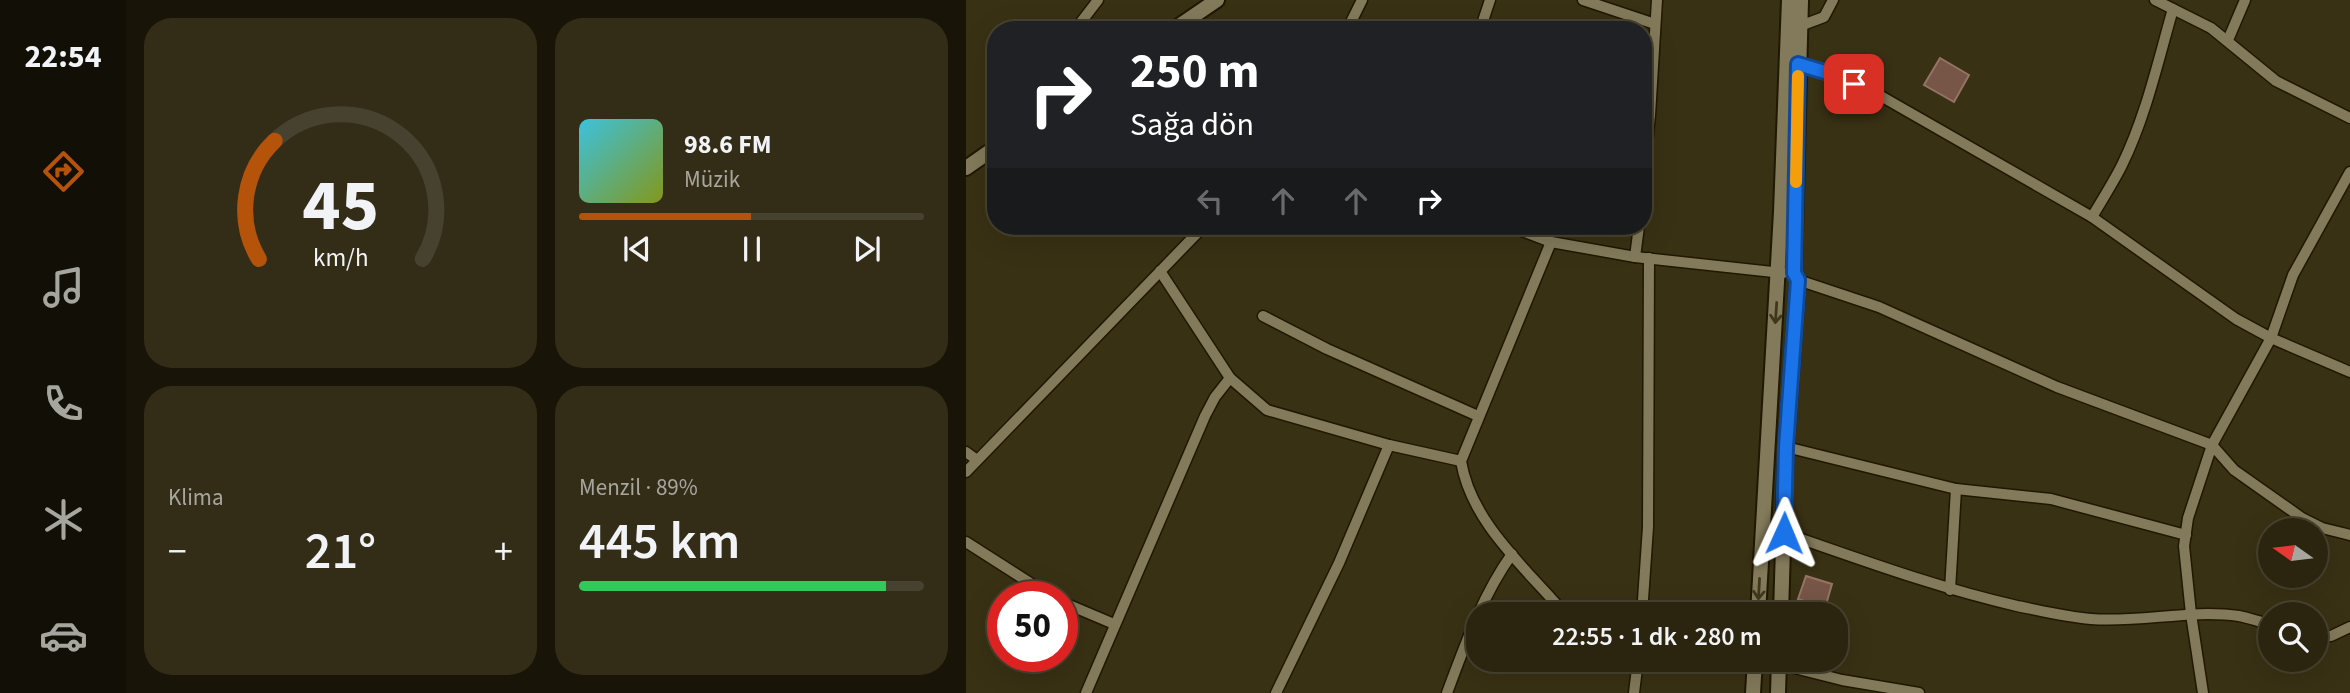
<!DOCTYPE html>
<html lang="tr">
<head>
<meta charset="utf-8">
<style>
	:root { --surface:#2b250f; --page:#332d18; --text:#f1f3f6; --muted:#a6a59e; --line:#47422f; --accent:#b45309 }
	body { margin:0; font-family:"Source Sans 3",sans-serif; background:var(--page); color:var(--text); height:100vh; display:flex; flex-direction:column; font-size:26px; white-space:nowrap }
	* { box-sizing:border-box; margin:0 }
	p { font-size:23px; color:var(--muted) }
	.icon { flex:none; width:38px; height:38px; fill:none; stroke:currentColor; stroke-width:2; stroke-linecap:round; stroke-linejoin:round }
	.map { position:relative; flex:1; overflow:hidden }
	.drawer { display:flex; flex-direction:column; gap:18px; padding:18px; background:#181408; width:840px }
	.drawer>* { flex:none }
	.banner { position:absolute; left:21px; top:21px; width:665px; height:214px; border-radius:28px; box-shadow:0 7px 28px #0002,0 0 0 2px var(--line); background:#202124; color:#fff; overflow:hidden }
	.needle { width:46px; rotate:284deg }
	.controls { position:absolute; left:1292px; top:518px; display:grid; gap:14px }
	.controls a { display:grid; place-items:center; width:70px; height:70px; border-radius:50%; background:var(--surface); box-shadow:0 7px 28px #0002,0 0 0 2px var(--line); font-size:35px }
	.speed { position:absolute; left:21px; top:581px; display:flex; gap:14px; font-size:35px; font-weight:700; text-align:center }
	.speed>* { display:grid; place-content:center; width:91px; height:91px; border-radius:50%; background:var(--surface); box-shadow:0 7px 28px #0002,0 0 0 2px var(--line); line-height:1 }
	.speed .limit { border:10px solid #d22; background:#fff; color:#111 }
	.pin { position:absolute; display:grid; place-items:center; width:60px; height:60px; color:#fff; margin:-30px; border-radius:14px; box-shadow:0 4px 10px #0006 }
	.me { position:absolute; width:77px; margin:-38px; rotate:1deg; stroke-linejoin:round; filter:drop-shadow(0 0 5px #0008) }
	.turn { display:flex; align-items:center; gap:24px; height:147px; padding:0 28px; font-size:32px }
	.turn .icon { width:91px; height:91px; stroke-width:2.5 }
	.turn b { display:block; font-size:49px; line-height:60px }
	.lanes { display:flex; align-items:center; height:66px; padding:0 28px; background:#0003; justify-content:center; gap:35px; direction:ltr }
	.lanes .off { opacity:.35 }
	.big { font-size:52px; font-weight:600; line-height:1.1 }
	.drawer .card { flex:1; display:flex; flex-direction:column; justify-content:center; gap:10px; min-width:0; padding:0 24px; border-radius:28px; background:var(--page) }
	.drawer .dial { align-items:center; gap:0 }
	.dial svg { height:182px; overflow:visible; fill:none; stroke:var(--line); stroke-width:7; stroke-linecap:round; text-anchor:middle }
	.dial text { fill:var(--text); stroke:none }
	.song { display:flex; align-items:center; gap:21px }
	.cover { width:84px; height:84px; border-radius:10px; background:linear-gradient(135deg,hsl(190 70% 55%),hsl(70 70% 35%)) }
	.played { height:7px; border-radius:4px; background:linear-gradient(90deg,var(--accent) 50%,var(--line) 50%) }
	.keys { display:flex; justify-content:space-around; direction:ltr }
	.heat { display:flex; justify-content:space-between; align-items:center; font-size:38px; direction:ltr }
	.charge { height:10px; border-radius:5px; background:linear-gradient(90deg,#34c759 89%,var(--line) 0) }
	.drawer .tiles { flex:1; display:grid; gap:18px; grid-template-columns:repeat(2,1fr) }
	.trip { position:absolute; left:500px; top:602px; width:382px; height:70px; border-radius:28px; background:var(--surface); box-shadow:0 7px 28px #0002,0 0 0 2px var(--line); font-weight:600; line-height:70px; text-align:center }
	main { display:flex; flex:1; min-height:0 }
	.tabs { display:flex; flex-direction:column; width:126px; justify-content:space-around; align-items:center; background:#110f06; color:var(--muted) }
	.tabs .icon { width:49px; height:49px }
	.tabs .on { color:var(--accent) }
	.tabs b { font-size:32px; color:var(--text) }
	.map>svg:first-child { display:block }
	.building { fill:#775547; stroke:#957467; stroke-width:2 }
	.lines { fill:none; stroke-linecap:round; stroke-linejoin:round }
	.street-casing { stroke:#211800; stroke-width:13 }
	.secondary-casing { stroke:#211800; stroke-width:18 }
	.street { stroke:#837a5b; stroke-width:10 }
	.secondary { stroke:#837a5b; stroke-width:14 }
	.oneway { stroke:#40381b }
	.route-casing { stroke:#114b97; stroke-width:18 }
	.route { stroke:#1a73e8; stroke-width:12 }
	.slow { stroke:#f59e0b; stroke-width:12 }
</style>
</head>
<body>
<main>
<nav class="tabs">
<b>22:54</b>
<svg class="icon on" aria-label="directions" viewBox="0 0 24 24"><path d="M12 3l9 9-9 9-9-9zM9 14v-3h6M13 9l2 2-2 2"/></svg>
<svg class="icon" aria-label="music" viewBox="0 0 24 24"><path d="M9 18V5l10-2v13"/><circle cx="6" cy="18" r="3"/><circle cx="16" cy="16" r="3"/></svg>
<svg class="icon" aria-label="phone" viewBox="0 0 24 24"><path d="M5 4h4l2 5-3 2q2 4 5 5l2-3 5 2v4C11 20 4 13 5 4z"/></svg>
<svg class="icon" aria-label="climate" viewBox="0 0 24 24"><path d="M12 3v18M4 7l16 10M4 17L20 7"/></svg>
<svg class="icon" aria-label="car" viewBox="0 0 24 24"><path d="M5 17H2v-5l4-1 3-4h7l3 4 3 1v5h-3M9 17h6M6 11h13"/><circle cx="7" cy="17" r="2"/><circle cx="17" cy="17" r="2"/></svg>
</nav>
<section class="drawer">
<div class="tiles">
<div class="card dial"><svg viewBox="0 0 100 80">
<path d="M14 69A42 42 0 1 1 86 69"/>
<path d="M14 69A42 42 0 0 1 21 17" stroke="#b45309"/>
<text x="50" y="56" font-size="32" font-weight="700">45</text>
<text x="50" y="72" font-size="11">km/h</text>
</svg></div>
<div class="card">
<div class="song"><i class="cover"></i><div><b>98.6 FM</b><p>Müzik</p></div></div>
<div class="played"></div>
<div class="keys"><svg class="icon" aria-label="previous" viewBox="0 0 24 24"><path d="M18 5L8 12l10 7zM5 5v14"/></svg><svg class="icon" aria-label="pause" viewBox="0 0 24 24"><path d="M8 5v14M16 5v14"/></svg><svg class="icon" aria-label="next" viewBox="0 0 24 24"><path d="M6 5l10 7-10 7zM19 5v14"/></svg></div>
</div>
<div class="card"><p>Klima</p>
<div class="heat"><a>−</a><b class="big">21°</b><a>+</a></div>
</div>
<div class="card"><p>Menzil · 89%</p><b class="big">445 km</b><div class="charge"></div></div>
</div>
</section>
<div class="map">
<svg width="1384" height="693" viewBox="0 0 1384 693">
	<rect width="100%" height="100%" fill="#393114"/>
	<!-- building -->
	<g class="building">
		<path d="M 974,58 L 1003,75 L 988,102 L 958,85 Z"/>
		<path d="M 840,576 L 866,584 L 859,608 L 832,599 Z"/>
	</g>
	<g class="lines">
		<!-- street casing -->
		<g class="street-casing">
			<g id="street">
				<path d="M 617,0 L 689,24"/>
				<path d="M 1189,0 L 1245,28 L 1310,81 L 1384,118"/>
				<path d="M 834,26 L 858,17 L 867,0"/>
				<path d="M 109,30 L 132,0"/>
				<path d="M 381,30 L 396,0"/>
				<path d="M 514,30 L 524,0"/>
				<path d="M 1262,40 L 1279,0"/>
				<path d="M 832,64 L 862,73 L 913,95 L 1126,217 L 1270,319 L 1305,338 L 1384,372"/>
				<path d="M 677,183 L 684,115 L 691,0"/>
				<path d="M 1126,217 C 1136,200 1147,183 1156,165 C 1180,116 1192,61 1207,9"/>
				<path d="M 543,226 L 585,242 L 669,257 L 817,273"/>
				<path d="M 585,242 L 495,461 C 505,523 561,569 599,614"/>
				<path d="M 669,257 L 673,226"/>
				<path d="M 194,271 L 264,378 L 301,410 L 423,445 L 495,461"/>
				<path d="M 832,280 L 913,307 L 1091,387 L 1246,445 L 1268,470 L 1336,518 L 1356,528 L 1384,535"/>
				<path d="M 297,316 L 361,349 L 512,416"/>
				<path d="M 820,447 L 990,489 L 1085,499 L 1220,535"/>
				<path d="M 0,452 L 11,460"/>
				<path d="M 0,472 L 238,226"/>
				<path d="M 818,533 C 896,560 972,588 1051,606 C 1076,611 1100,617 1125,619 C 1174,623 1224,609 1273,616 C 1283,618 1294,622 1304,624"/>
				<path d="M 0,542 L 86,597"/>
				<path d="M 984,590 L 990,489"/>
				<path d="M 96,602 L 148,624"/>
				<path d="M 676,614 L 682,527 L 683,258"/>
				<path d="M 1349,636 L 1365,636 L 1384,627"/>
				<path d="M 765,660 L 789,662"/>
				<path d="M 813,664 L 876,680 L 953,693"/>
				<path d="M 120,693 L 239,416 L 249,397 L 264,378"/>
				<path d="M 310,693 L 373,563 L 423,445"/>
				<path d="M 481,693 C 499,645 516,596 546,554"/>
				<path d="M 668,693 L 672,660"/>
				<path d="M 1237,693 L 1225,614 L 1218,546 L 1222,518 L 1246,445 L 1305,338 L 1327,275 L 1384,172"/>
			</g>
		</g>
		<!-- secondary casing -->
		<g class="secondary-casing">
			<g id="secondary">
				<path d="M 207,30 L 251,0"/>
				<path d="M 0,168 L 30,147"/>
				<path d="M 792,614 L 815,212 L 823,0"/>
				<path d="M 815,614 L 820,447 L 832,280 L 828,273 L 835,0"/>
				<path d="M 787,693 L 789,660"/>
				<path d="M 812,693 L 813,660"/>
			</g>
		</g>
		<!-- street -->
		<use href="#street" class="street"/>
		<!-- secondary -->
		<use href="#secondary" class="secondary"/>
	</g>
	<!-- one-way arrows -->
	<defs><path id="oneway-shaft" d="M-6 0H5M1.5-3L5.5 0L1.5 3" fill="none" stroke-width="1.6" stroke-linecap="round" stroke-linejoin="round" transform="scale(1.75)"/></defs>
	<g class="oneway">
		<use href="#oneway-shaft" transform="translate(810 313) rotate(94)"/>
		<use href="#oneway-shaft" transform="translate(793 589) rotate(93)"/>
	</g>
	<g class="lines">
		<!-- route casing -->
		<g class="route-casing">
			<path id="route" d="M 818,533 L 820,447 L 832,280 L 828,273 L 832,64 L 862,73 L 888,84"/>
		</g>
		<!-- route -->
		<use href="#route" class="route"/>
		<!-- slow -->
		<path class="slow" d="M 830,182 L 832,76"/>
	</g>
</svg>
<div class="controls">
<a><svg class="needle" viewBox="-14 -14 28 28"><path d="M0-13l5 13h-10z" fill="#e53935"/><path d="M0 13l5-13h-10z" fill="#a6a59e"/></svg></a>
<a><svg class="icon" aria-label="search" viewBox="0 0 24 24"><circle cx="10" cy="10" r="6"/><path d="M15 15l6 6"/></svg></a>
</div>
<div class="speed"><div class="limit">50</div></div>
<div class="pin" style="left:888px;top:84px;background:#d93025"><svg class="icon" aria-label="arrive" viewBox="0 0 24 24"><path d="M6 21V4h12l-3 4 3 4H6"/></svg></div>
<svg class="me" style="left:818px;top:533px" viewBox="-20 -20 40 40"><path d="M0-17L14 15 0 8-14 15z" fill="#1a73e8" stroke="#fff" stroke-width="4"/></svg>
<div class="trip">22:55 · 1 dk · 280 m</div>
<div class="banner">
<div class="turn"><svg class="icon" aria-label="right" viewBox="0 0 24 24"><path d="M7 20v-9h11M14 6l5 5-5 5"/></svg><div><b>250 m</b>Sağa dön</div></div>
<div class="lanes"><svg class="icon off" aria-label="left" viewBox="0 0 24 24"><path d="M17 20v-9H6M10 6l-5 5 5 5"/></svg><svg class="icon off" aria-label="ahead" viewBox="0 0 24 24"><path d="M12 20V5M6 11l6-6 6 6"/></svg><svg class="icon off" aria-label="ahead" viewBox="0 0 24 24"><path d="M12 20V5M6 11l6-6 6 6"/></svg><svg class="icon" aria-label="right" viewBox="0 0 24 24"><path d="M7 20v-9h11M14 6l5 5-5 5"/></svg></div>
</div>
</div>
</main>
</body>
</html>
